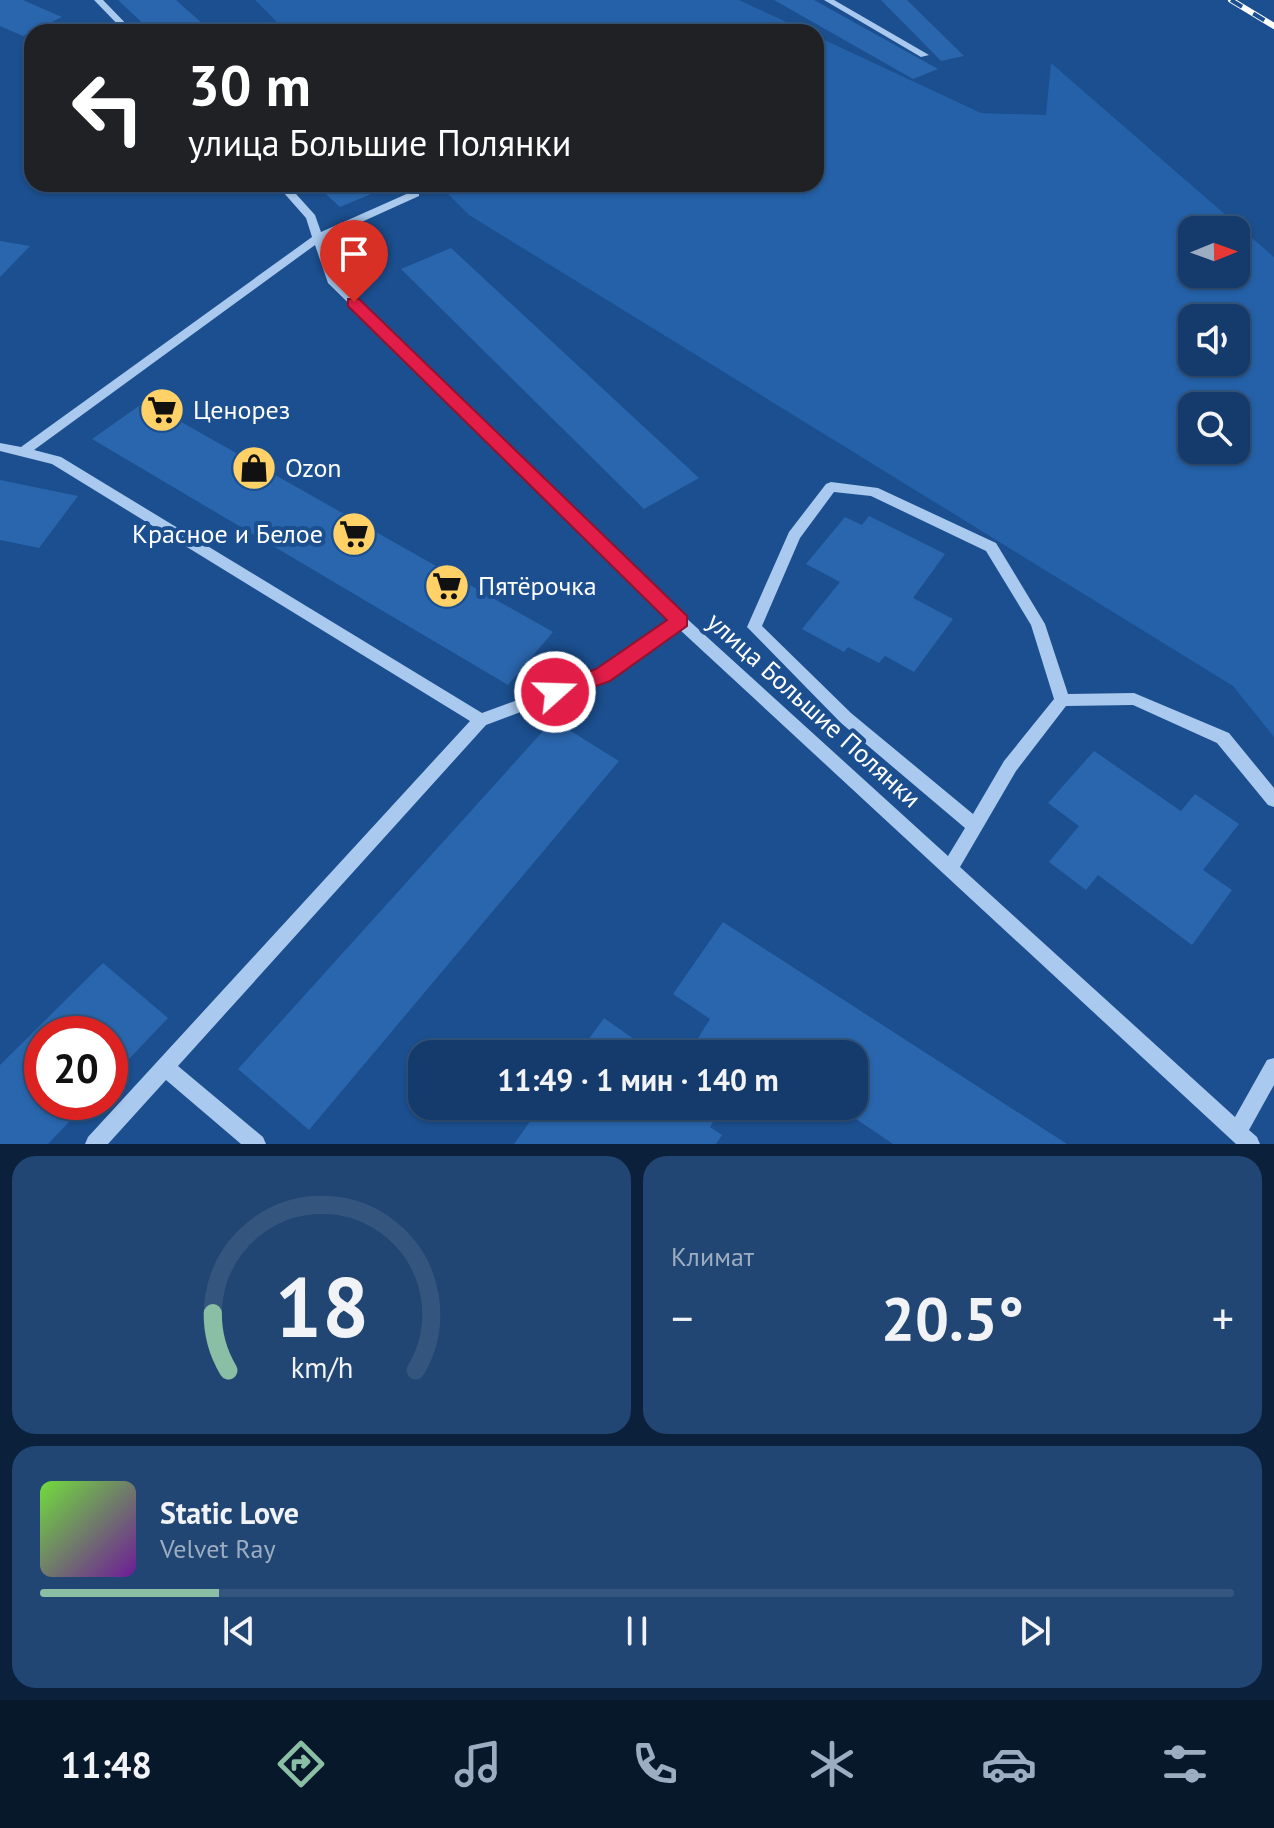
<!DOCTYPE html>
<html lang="ru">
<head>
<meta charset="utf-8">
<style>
	:root { --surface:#143b6b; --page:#214673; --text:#f1f3f6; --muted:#9dadc1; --line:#33557e; --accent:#8abfa5 }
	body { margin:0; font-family:"PT Sans",sans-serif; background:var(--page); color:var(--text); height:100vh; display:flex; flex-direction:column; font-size:30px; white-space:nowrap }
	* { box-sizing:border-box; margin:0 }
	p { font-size:26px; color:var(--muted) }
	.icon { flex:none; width:44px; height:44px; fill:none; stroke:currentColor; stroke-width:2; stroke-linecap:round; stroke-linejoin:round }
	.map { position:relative; height:1144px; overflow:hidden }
	.side { display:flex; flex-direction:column; gap:12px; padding:12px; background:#0b203b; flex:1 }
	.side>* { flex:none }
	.top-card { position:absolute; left:24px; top:24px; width:800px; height:168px; border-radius:24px; box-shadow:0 2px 6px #0004,0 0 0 2px var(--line); background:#202124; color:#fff; overflow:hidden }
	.needle { width:52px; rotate:89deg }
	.fabs { position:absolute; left:1178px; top:216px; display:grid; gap:16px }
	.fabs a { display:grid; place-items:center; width:72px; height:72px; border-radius:16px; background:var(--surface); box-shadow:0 2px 6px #0004,0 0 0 2px var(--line); font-size:40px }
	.speed { position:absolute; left:24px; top:1016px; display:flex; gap:16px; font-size:40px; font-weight:700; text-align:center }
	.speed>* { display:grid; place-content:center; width:104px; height:104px; border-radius:50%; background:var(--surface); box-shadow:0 2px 6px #0004,0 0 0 2px var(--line); line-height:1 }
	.speed .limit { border:12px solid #d22; background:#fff; color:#111 }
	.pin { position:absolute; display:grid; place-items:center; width:68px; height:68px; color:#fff; margin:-82px -34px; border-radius:50% 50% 50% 0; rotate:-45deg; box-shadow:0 0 8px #0007 }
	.pin .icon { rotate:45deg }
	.me { position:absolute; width:88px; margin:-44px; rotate:70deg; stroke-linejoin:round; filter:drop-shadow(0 0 6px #0008) }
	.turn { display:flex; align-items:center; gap:28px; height:168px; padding:0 32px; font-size:36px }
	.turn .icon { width:104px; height:104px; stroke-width:2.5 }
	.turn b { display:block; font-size:56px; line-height:68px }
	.big { font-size:60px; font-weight:700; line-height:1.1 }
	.side .card { flex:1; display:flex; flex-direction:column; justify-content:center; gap:12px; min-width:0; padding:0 28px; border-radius:24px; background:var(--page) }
	.side .dial { align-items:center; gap:0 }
	.dial svg { height:208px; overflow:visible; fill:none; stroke:var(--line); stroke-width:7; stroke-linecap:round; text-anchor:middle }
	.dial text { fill:var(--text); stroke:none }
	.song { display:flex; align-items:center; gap:24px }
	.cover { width:96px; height:96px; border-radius:12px; background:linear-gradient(135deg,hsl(100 70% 55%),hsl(280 70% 35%)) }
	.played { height:8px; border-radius:4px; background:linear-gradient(90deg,var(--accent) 15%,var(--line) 15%) }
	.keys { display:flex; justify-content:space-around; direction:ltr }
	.heat { display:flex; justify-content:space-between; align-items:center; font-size:44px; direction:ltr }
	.side .tiles { flex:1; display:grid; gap:12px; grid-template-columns:1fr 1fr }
	.card:last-child { grid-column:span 2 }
	.trip { position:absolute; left:408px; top:1040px; width:460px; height:80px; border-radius:24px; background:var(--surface); box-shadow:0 2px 6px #0004,0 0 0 2px var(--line); font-weight:700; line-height:80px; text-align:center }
	.menu { display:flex; height:128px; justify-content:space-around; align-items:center; background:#08182b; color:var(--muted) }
	.menu .icon { width:56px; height:56px }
	.menu .current { color:var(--accent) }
	.menu b { font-size:36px; color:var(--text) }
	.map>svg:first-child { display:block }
	.green { fill:#2461a8; fill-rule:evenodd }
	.building { fill:#2a66ad }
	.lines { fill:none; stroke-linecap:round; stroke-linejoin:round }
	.minor { fill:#a9c9ee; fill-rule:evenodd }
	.rail-casing { stroke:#fff; stroke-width:6 }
	.rail { stroke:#1b4f8f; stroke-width:4; stroke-dasharray:13; stroke-linecap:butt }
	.route { fill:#e11d48; stroke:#92132f; stroke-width:2 }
	.labels { text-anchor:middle; stroke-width:8; stroke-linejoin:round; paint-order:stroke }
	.poi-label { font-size:26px; fill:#fff; stroke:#1b4f8f; text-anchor:start }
	.street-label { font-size:26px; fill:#fff; stroke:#1b4f8f }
</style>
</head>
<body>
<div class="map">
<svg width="1274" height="1144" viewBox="0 0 1274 1144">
	<rect width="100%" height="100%" fill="#1b4f8f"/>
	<!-- green -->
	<g class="green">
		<path d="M 255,0 L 739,0 L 808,32 L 287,32 Z"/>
		<path d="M 816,36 L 981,113 L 1046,115 L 1051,63 L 1274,257 L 1274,737 L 1233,686 L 469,215 L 438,184 L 816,184 ZM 1192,230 L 1236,230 L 1236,274 L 1192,274 ZM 1192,318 L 1236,318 L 1236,362 L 1192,362 ZM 1192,406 L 1236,406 L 1236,450 L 1192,450 Z"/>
	</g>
	<!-- building -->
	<g class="building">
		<path d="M 0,0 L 23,0 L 62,17 L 23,36 L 0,26 Z"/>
		<path d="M 118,0 L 176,0 L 212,32 L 152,32 Z"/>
		<path d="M 774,0 L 814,0 L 938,69 L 913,79 Z"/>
		<path d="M 881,0 L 907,0 L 964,56 L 941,61 Z"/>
		<path d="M 315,184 L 384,184 L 388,187 L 340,207 Z"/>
		<path d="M 0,241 L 30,246 L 0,277 Z"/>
		<path d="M 451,248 L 699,478 L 644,509 L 401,269 Z"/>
		<path d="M 146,401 L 153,406 L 553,632 L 508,685 L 92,439 Z"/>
		<path d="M 0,480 L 78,496 L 39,548 L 0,540 Z"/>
		<path d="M 869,516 L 945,554 L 913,598 L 953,619 L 914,672 L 885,656 L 879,663 L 848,647 L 844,652 L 802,629 L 840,582 L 806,564 L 845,517 L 862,525 Z"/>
		<path d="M 553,720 L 619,761 L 309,1130 L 238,1069 Z"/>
		<path d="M 1094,751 L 1181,811 L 1195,794 L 1239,824 L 1203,870 L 1232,890 L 1192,945 L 1098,875 L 1086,890 L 1049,862 L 1079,826 L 1048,803 Z"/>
		<path d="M 723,922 L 1067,1144 L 893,1144 L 837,1106 L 854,1106 L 854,1054 L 688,1054 L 710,1019 L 673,994 Z"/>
		<path d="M 103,963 L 168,1018 L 110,1079 L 110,1034 L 42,1034 L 42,1102 L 88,1102 L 48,1144 L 0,1144 L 0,1065 Z"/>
		<path d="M 604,1018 L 655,1054 L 578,1054 Z"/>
		<path d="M 541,1106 L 723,1106 L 710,1127 L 722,1135 L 716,1144 L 514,1144 Z"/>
	</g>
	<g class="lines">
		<!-- minor -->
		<g class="minor">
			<path d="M 94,0 L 103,0 L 134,32 L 125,32 Z"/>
			<path d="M 824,0 L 834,0 L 929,55 L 921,57 Z"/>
			<path d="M 276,184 L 287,184 L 315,215 L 321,232 L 411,192 L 419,192 L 419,196 L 324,239 L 337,280 L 685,617 L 948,856 L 965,828 L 841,723 L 747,627 L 789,532 L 826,484 L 831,482 L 878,488 L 996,543 L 1045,624 L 1068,694 L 1134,693 L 1229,733 L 1274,788 L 1274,807 L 1268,805 L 1217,743 L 1133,705 L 1066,706 L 1016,771 L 960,867 L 1235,1117 L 1267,1060 L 1274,1058 L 1274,1085 L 1249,1130 L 1257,1137 L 1260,1144 L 1236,1144 L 679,629 L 608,679 L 486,725 L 178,1066 L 263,1137 L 266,1144 L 241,1144 L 166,1080 L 108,1144 L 85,1144 L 88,1137 L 470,721 L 52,464 L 0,451 L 0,443 L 21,447 L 312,237 L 306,218 ZM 315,245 L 328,283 L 670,620 L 598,671 L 482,713 L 61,457 L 34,450 ZM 834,492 L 871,496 L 986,551 L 1031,625 L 1054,699 L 1004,761 L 973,814 L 851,713 L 762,626 L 800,538 Z"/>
		</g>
		<!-- rail casing -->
		<g class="rail-casing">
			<path id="rail" d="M 1231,0 L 1274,26"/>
		</g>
		<!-- rail -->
		<use href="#rail" class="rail"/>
	</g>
	<!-- route -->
	<path class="route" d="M 348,299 L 359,299 L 687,616 L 687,626 L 610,681 L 555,701 L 548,698 L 546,692 L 548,687 L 596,669 L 667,620 L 348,306 Z"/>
	<!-- icons -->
	<defs>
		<g id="supermarket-disc" transform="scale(2.3)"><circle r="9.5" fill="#ffd166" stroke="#1b4f8f"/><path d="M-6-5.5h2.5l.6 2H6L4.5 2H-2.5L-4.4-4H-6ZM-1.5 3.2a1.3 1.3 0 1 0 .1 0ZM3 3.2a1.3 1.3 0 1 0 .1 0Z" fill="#111"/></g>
		<g id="shop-disc" transform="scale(2.3)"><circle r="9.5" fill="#ffd166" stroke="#1b4f8f"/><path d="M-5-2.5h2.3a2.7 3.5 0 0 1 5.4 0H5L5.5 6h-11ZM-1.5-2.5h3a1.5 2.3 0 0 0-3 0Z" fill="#111"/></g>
	</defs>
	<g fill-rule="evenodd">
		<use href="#supermarket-disc" x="162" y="410"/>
		<use href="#shop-disc" x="254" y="468"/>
		<use href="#supermarket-disc" x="354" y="534"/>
		<use href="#supermarket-disc" x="447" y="586"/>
	</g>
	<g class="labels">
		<!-- poi labels -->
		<g class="poi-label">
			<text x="193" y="419">Ценорез</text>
			<text x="285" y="477">Ozon</text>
			<text x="323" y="543" text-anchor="end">Красное и Белое</text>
			<text x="478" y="595">Пятёрочка</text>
		</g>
		<!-- street labels -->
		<g class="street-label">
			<text transform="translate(814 710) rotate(42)" y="9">улица Большие Полянки</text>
		</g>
	</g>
</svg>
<div class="fabs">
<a><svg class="needle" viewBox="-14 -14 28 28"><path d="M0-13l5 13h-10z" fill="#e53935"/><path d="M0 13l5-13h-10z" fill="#9dadc1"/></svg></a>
<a><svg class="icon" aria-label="sound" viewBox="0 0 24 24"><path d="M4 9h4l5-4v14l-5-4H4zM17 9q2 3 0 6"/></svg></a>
<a><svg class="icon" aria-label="search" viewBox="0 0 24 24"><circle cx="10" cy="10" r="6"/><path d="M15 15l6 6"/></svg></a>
</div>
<div class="speed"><div class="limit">20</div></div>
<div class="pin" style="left:354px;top:302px;background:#d93025"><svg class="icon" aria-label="arrive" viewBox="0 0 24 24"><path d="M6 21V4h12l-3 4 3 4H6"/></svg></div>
<svg class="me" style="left:555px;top:692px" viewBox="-20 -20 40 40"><circle r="17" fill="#e11d48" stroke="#fff" stroke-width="3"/><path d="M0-11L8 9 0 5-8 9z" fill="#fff"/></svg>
<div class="trip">11:49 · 1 мин · 140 m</div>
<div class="top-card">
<div class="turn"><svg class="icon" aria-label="left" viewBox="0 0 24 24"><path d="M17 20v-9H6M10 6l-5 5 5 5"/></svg><div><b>30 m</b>улица Большие Полянки</div></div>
</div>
</div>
<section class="side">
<div class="tiles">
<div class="card dial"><svg viewBox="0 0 100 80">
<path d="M14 69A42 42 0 1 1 86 69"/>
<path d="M14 69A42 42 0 0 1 8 47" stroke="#8abfa5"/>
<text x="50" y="56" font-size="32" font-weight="700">18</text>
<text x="50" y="72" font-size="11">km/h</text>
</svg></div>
<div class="card"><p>Климат</p>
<div class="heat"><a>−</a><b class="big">20.5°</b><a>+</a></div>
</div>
<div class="card">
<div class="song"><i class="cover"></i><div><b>Static Love</b><p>Velvet Ray</p></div></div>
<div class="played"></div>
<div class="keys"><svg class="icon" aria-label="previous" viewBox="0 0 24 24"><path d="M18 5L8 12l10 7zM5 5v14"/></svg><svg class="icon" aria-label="pause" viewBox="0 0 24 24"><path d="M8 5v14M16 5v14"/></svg><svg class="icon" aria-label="next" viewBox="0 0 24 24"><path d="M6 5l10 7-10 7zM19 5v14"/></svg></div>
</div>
</div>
</section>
<nav class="menu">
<b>11:48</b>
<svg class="icon current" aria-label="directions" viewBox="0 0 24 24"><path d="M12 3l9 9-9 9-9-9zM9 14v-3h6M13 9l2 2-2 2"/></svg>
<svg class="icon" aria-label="music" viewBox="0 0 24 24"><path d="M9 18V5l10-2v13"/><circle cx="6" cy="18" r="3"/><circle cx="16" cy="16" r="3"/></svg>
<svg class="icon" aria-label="phone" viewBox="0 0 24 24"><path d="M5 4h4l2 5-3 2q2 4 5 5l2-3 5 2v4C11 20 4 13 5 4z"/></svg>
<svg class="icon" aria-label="climate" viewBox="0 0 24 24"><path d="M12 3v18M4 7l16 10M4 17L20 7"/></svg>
<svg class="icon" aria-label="car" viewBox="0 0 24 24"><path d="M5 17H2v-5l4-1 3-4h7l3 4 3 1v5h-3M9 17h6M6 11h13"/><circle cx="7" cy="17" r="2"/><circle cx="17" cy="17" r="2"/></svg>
<svg class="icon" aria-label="filters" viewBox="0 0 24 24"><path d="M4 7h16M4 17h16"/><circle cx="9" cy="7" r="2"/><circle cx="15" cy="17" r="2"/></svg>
</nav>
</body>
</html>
